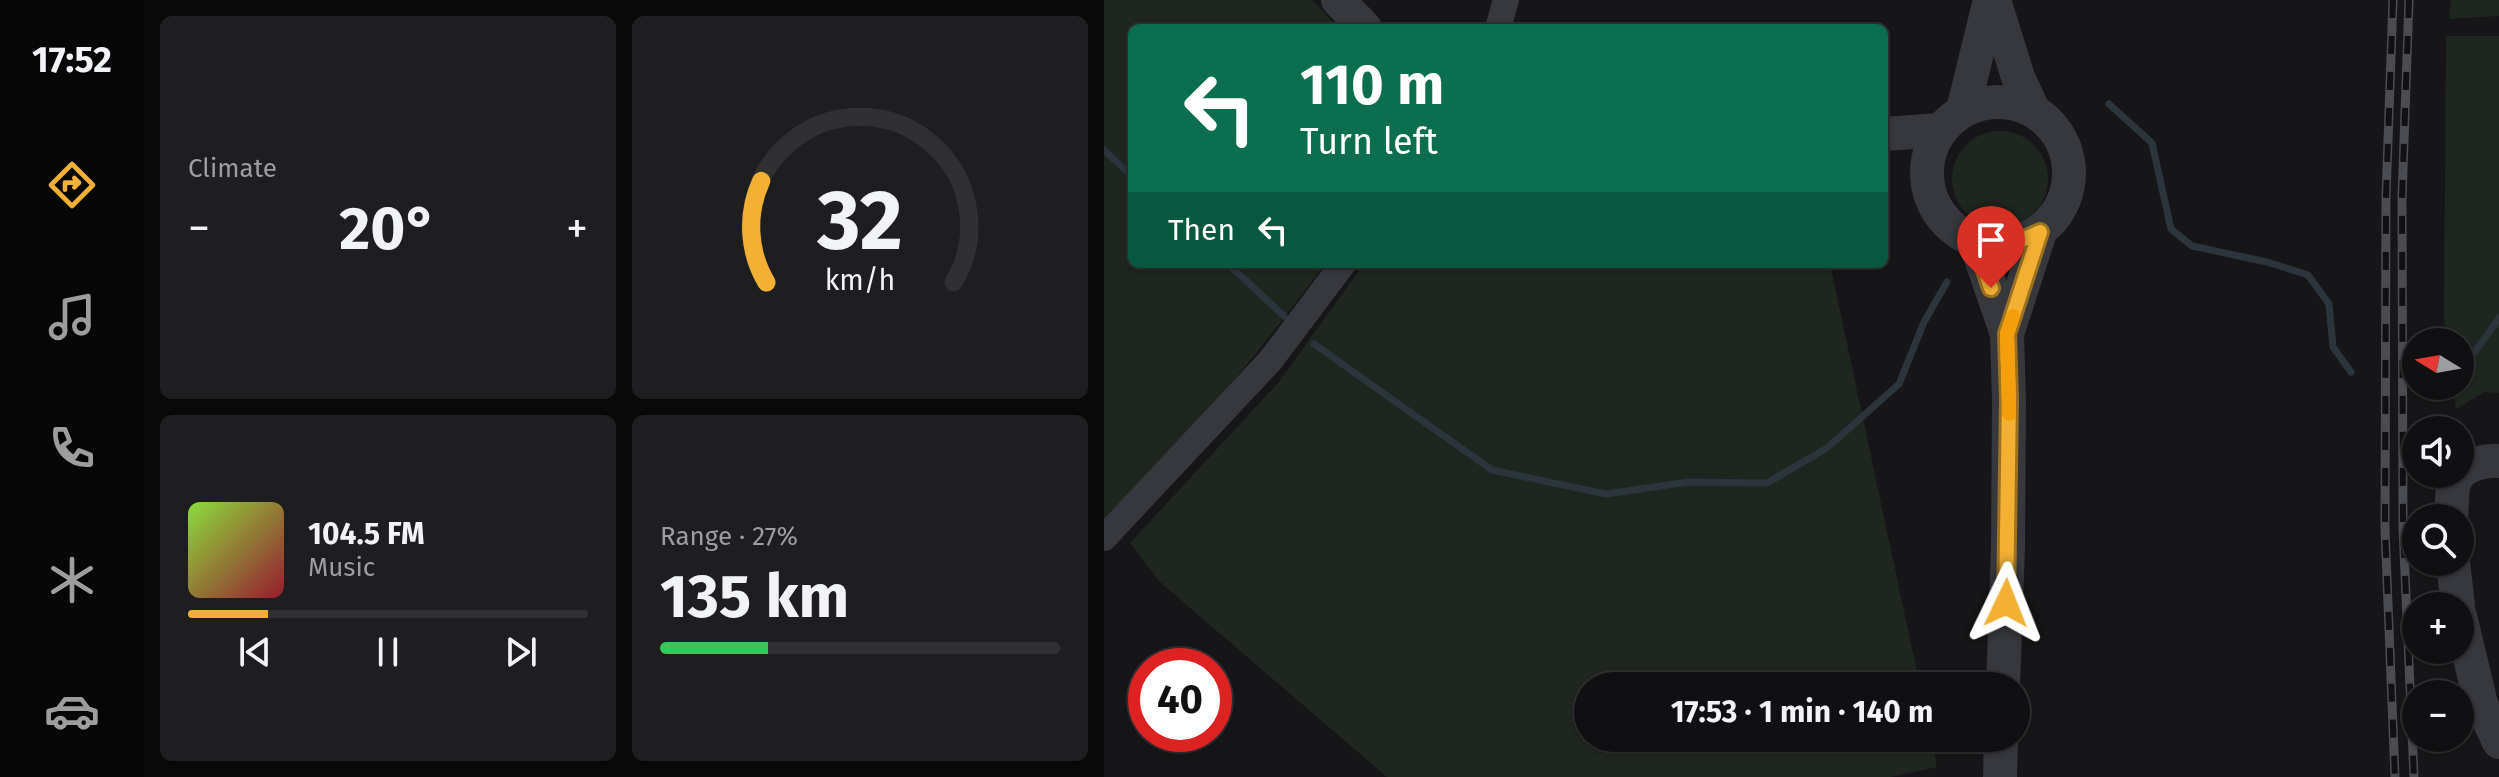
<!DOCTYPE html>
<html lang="en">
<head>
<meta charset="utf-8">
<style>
	:root { --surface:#101012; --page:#1e1e20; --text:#f1f3f6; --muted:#9c9d9f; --line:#303032; --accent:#f2b134 }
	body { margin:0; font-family:"Fira Sans",sans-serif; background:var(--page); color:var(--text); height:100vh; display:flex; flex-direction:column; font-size:30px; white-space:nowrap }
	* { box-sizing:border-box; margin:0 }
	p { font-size:26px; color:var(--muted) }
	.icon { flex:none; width:44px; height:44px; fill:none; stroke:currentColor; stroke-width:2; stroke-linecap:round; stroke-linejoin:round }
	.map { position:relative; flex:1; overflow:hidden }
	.panel { display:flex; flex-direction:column; gap:16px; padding:16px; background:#09090a; width:960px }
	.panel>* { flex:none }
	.top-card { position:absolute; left:24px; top:24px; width:760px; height:244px; border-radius:12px; box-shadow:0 2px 6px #0004,0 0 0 2px var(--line); background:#0b6e4f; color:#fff; overflow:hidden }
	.needle { width:52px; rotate:281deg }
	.controls { position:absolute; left:1298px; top:328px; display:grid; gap:16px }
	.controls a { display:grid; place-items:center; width:72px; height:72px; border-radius:50%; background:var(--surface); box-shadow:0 2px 6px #0004,0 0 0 2px var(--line); font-size:40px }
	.speed { position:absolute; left:24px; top:648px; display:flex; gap:16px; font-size:40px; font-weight:700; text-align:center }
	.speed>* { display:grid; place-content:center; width:104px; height:104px; border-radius:50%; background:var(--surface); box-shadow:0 2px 6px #0004,0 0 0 2px var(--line); line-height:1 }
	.speed .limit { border:12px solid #d22; background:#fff; color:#111 }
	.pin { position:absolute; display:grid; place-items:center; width:68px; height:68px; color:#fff; margin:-82px -34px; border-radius:50% 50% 50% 0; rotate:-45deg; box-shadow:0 0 8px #0007 }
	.pin .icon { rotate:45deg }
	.me { position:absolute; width:88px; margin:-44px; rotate:2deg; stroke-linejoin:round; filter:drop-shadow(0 0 6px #0008) }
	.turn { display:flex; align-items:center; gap:28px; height:168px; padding:0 40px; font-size:36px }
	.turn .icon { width:104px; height:104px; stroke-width:2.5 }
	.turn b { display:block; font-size:56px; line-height:68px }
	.then { display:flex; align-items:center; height:76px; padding:0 40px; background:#0003; gap:16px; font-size:30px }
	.big { font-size:60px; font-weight:700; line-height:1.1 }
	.panel .card { flex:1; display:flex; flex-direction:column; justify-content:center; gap:12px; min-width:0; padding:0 28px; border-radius:12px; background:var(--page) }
	.panel .dial { align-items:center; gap:0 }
	.dial svg { height:208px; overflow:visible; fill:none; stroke:var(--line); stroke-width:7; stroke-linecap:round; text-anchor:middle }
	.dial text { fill:var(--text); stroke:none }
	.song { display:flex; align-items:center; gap:24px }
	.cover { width:96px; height:96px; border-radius:12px; background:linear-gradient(135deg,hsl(90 70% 55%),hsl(350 70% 35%)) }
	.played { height:8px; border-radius:4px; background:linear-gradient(90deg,var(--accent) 20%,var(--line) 20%) }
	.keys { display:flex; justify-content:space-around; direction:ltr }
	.heat { display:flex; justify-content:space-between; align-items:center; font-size:44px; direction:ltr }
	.charge { height:12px; border-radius:6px; background:linear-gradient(90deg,#34c759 27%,var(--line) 0) }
	.panel .tiles { flex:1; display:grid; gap:16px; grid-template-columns:repeat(2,1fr) }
	.trip { position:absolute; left:470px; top:672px; width:456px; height:80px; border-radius:40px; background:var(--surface); box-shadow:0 2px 6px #0004,0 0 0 2px var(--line); font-weight:700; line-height:80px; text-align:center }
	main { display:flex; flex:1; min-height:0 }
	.dock { display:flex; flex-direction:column; width:144px; justify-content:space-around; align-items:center; background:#060607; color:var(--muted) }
	.dock .icon { width:56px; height:56px }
	.dock .active { color:var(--accent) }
	.dock b { font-size:36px; color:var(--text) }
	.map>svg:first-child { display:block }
	.green { fill:#1e261f }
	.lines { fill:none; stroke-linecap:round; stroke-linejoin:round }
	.stream { stroke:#2c353c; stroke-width:7 }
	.minor { stroke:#37383d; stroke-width:26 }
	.tertiary { stroke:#37383d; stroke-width:34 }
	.rail-casing { stroke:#4a4c52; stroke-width:9 }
	.rail { stroke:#111113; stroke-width:6; stroke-dasharray:18; stroke-linecap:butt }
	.route-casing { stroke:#9d7322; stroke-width:20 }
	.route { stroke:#f2b134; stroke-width:14 }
	.slow { stroke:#f59e0b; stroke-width:14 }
</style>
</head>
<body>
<main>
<nav class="dock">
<b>17:52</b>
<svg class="icon active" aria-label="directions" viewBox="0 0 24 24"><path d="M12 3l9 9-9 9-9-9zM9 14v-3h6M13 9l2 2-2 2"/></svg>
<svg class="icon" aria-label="music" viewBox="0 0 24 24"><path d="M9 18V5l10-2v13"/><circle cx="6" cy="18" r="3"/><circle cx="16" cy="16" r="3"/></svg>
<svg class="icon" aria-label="phone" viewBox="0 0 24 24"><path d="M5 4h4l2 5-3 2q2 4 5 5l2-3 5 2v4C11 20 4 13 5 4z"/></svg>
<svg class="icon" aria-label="climate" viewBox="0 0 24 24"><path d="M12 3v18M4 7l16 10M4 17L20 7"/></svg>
<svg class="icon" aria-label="car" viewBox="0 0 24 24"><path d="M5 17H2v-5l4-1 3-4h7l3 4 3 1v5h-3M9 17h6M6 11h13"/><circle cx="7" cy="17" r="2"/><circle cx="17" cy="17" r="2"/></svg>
</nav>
<section class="panel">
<div class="tiles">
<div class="card"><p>Climate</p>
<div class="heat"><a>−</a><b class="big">20°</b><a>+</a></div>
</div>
<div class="card dial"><svg viewBox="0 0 100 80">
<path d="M14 69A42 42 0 1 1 86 69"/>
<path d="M14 69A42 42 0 0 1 12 30" stroke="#f2b134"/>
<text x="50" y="56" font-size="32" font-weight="700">32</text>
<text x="50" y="72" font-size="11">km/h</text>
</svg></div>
<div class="card">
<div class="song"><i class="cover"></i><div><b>104.5 FM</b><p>Music</p></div></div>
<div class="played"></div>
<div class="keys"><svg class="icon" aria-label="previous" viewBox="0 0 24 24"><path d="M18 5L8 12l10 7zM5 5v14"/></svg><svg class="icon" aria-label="pause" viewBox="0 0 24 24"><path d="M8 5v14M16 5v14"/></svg><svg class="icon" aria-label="next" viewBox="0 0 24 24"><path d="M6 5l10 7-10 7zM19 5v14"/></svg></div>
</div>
<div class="card"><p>Range · 27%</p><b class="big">135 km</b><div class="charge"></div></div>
</div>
</section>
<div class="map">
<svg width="1395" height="777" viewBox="0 0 1395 777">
	<rect width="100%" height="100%" fill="#161618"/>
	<!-- green -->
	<g class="green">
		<path d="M 0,0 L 208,0 L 235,28 L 28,28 L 28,264 L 221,264 C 153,356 78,445 0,528 Z"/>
		<path d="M 1347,0 L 1395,0 L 1395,16 L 1345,19 Z"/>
		<path d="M 1342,36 L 1395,36 L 1395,393 L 1380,392 L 1352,409 L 1349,386 L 1356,386 L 1356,342 L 1343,342 L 1340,315 Z"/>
		<circle cx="896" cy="179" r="48"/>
		<path d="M 260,264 L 726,264 L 816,686 L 484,686 L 484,738 L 827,738 L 833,767 L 786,777 L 283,777 L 56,582 L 26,543 L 174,383 Z"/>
	</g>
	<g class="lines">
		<!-- stream -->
		<g class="stream">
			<path d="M 1005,104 L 1048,143 L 1067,229 L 1088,246 L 1163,262 L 1204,275 L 1225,304 L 1229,347 L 1247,372"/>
			<path d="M 0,150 L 28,176"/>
			<path d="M 124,264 L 180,316"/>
			<path d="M 210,344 L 388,470 L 502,494 L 584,482 L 663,483 L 723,448 L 795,384 L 820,322 L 843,282"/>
			<path d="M 1356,361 L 1370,353 L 1395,318"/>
			<path d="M 1311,377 L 1312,377"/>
		</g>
		<!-- minor -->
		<g class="minor">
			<path d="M 394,28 L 402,0"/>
			<path d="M 0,538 L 166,361 L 239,264"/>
		</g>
		<!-- tertiary -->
		<g class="tertiary">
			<path d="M 234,0 L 261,28"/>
			<path d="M 890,0 L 914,77 L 929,110"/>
			<circle cx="894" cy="173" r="71"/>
			<path d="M 859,110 L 886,0"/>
			<path d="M 780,134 L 837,130"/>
			<path d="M 871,241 L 903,334 L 905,400 L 904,547 L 899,686"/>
			<path d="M 903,334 L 936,232"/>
			<path d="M 1356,473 C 1364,464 1383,460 1395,461"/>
			<path d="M 1347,518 L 1349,484 L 1355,474"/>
			<path d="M 1349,562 L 1354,606"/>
			<path d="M 1356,616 L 1377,704 L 1395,742"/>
			<path d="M 896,777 L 897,738"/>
		</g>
		<!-- rail casing -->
		<g class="rail-casing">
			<g id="rail">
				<path d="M 1289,0 L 1282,197 L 1281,529 L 1291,777"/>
				<path d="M 1305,0 L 1298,198 L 1299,528 L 1310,777"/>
			</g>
		</g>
		<!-- rail -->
		<use href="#rail" class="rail"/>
	</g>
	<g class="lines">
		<!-- route casing -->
		<g class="route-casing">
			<path id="route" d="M 887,288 L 871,241 C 897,245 913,244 936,232 L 903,334 L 905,400 L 902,603"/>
		</g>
		<!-- route -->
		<use href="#route" class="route"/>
		<!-- slow -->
		<path class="slow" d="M 905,414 L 903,334 L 909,316"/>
	</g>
</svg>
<div class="controls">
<a><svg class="needle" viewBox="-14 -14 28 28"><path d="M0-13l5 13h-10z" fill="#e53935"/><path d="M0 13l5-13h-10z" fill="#9c9d9f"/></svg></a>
<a><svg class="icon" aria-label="sound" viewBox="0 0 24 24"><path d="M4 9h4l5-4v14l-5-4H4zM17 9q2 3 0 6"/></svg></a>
<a><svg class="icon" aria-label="search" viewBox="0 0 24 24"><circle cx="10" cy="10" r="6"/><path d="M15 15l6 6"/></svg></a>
<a>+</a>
<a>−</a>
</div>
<div class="speed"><div class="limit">40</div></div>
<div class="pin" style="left:887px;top:288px;background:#d93025"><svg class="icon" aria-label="arrive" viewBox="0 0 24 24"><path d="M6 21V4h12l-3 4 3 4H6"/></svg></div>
<svg class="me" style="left:902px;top:603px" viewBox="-20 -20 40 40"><path d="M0-17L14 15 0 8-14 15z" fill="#f2b134" stroke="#fff" stroke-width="4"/></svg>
<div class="trip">17:53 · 1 min · 140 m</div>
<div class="top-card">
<div class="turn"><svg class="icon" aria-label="left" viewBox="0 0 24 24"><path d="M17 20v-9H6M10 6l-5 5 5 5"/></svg><div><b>110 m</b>Turn left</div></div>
<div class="then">Then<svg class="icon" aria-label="left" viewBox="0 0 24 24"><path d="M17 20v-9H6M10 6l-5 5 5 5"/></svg></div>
</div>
</div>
</main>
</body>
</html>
